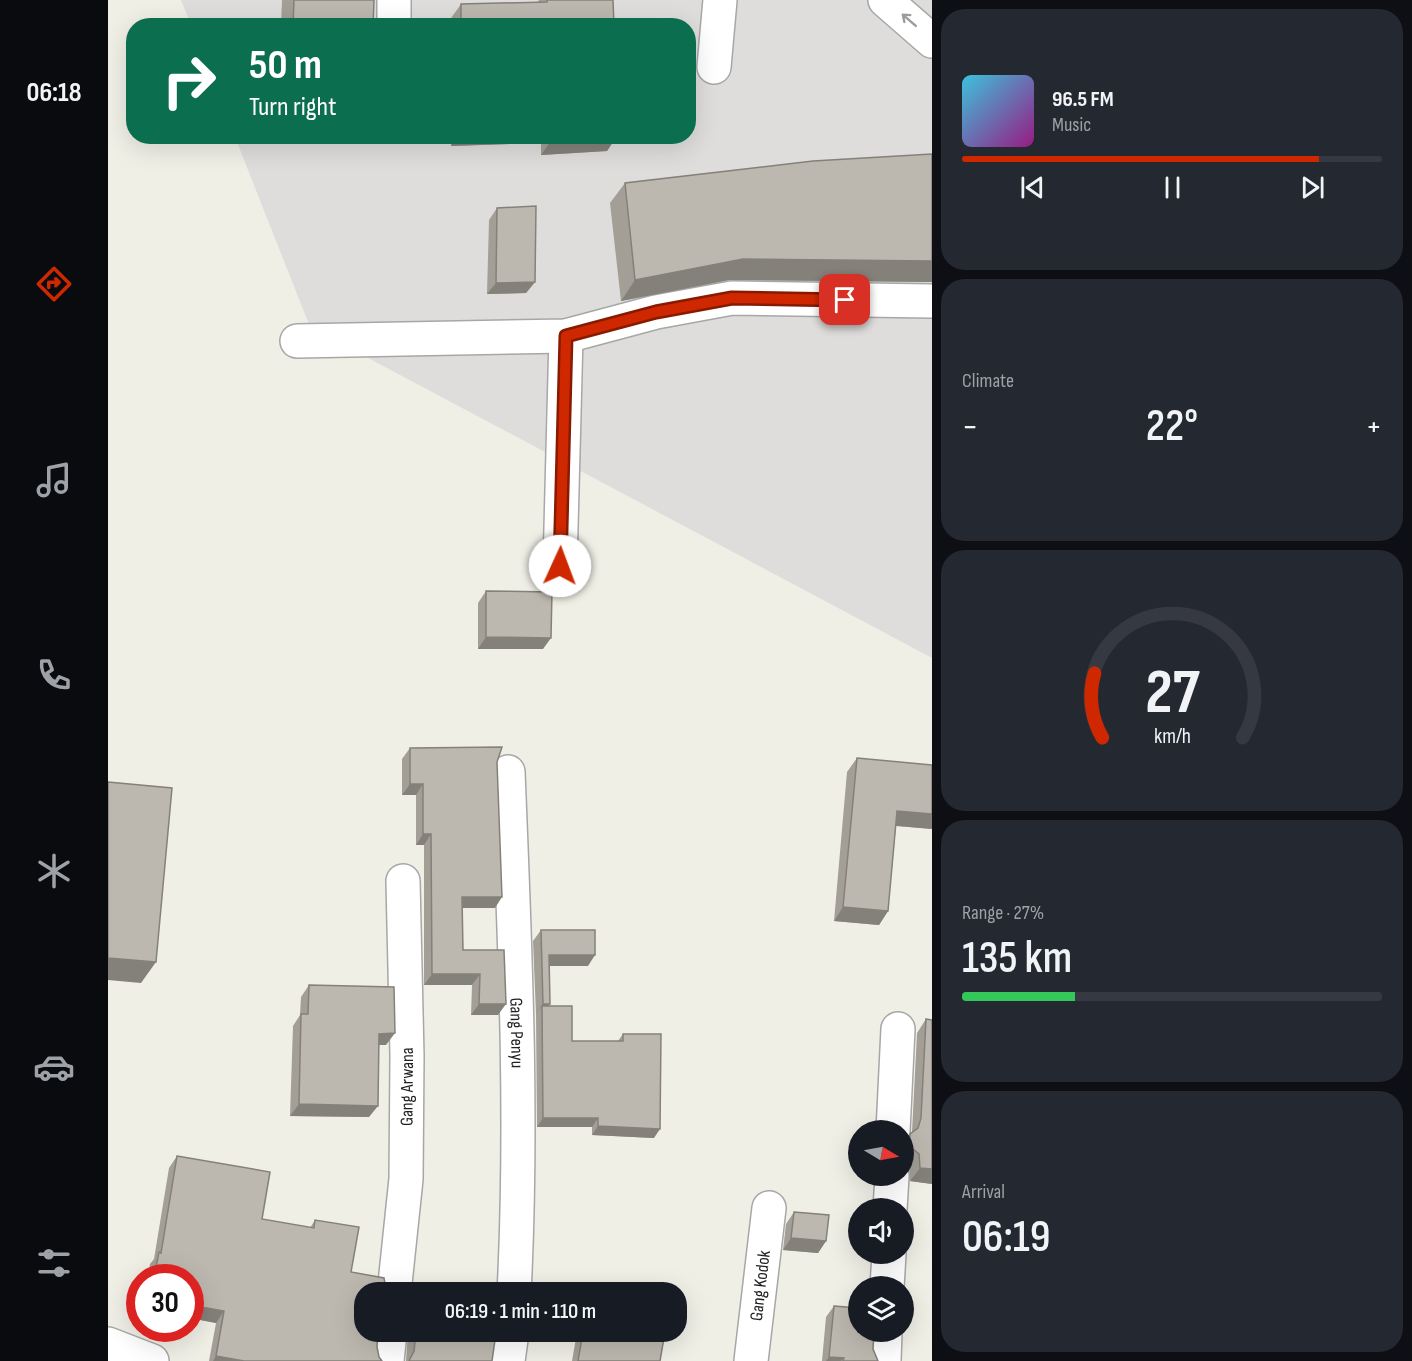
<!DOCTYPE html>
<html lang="en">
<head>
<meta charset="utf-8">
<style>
	:root { --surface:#171b24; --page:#242831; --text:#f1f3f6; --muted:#9ea1a6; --line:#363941; --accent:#cf2800 }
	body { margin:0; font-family:"Sofia Sans Condensed",sans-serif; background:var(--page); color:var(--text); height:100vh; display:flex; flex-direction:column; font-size:22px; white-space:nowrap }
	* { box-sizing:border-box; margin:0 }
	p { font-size:20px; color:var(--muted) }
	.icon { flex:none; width:33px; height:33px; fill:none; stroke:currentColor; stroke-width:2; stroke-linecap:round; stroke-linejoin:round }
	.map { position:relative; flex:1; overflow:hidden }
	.sheet { display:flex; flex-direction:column; gap:9px; padding:9px; background:#0d0f14; width:480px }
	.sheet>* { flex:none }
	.banner { position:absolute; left:18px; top:18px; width:570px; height:126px; border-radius:24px; box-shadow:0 6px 24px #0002; background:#0b6e4f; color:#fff; overflow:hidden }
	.needle { width:39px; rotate:100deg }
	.controls { position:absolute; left:740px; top:1120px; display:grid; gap:12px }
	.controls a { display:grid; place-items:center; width:66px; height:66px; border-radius:50%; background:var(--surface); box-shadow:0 6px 24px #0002; font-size:30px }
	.speed { position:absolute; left:18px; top:1264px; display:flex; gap:12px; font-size:30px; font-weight:700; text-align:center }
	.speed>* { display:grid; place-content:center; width:78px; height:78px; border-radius:50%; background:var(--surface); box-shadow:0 6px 24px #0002; line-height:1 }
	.speed .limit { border:9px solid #d22; background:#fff; color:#111 }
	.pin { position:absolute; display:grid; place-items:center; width:51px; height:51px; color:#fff; margin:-26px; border-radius:12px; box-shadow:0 3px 9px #0006 }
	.me { position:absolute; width:66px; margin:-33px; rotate:2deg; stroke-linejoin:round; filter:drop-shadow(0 0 4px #0008) }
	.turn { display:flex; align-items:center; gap:21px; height:126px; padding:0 24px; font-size:27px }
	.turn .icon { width:78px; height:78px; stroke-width:2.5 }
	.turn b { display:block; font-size:42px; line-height:51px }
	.big { font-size:45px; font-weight:600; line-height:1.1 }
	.sheet .widget { flex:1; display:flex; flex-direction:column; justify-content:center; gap:9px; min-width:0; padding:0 21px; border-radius:24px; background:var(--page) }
	.sheet .dial { align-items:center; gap:0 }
	.dial svg { height:156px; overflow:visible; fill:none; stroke:var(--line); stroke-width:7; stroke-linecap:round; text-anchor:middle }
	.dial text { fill:var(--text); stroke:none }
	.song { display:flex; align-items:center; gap:18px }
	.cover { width:72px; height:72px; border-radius:9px; background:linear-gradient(135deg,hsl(190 70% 55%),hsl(310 70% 35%)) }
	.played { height:6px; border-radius:3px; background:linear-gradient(90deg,var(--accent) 85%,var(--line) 85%) }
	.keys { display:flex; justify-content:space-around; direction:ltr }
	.heat { display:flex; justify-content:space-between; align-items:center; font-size:33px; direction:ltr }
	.charge { height:9px; border-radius:4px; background:linear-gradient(90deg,#34c759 27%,var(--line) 0) }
	.trip { position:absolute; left:246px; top:1282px; width:333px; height:60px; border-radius:24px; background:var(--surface); box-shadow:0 6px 24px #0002; font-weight:600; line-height:60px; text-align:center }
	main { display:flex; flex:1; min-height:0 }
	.tabs { display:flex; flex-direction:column; width:108px; justify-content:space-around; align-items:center; background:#090b0e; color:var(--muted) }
	.tabs .icon { width:42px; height:42px }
	.tabs .selected { color:var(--accent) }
	.tabs b { font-size:27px; color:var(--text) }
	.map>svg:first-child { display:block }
	.residential { fill:#dedddc }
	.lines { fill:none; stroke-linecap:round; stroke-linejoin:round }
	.minor-casing { stroke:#a7a7a7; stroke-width:36 }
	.minor { stroke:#fff; stroke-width:33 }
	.wall { fill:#a39e96 }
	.shaded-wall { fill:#84817a }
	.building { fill:#bdb8af; stroke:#84817a; stroke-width:1.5 }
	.oneway { stroke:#9b9b9b }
	.route-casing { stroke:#871a00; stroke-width:15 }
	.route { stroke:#cf2800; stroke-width:10 }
	.labels { text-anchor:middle; stroke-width:6; stroke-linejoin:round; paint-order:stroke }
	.street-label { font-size:18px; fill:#202020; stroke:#fff }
</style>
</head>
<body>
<main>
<nav class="tabs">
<b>06:18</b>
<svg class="icon selected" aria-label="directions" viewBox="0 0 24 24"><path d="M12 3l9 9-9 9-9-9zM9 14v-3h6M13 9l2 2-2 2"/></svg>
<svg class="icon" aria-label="music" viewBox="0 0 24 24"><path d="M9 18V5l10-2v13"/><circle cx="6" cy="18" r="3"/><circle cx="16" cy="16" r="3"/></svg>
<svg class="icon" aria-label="phone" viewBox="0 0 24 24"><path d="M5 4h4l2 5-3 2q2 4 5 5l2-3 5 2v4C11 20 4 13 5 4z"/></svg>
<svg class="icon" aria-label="climate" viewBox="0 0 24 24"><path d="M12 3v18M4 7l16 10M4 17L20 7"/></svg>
<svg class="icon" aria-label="car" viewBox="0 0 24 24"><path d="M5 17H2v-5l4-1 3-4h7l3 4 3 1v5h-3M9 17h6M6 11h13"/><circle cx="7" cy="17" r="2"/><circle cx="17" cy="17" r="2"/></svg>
<svg class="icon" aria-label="filters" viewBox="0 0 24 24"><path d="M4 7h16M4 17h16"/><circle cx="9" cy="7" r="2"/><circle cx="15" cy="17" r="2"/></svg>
</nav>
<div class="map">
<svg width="824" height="1361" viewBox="0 0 824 1361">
	<rect width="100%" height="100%" fill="#f0efe6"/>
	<!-- residential -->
	<path class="residential" d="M 73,0 L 824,0 L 824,658 L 202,327 L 127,137 L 580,136 L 580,26 L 83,25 Z"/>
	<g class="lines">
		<!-- minor casing -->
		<g class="minor-casing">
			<g id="minor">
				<path d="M 286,0 L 286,26"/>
				<path d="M 777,0 L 824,41"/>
				<path d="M 606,67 L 612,0"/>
				<path d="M 189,341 L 458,336 L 548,312 L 624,298 L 824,301"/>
				<path d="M 452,566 L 458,336"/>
				<path id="s1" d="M 400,772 C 407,946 415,1119 406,1293"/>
				<path d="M 785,1131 L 790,1029"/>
				<path d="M 782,1209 L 784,1176"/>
				<path d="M 779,1287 L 781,1254"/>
				<path id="s2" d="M 286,1293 L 298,1179 L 299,1056 L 295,881"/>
				<path d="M 0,1344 L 44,1361"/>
				<path d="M 279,1361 L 282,1332"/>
				<path d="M 400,1361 L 404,1332"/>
				<path id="s3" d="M 643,1361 L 661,1208"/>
				<path d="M 776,1361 L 777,1332"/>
			</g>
		</g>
		<!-- minor -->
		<use href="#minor" class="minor"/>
	</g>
	<!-- wall -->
	<g class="wall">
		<path d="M 174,0 L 266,0 L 265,26 L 173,26 Z"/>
		<path d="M 431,0 L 505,0 L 506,26 L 341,26 L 341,21 L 353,4 L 430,2 Z"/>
		<path d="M 343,136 L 509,136 L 499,151 L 433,155 L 433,143 L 343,146 Z"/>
		<path d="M 824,154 L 824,282 L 621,280 L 513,301 L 502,203 L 517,183 Z"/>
		<path d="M 389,208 L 427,282 L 418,293 L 379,294 L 381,220 Z"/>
		<path d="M 378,591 L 435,649 L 370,649 L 370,603 Z"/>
		<path d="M 302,748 L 389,762 L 387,908 L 354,908 L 355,950 L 396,950 L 390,1015 L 363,1015 L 364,985 L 316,985 L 316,845 L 308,845 L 308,795 L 294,795 L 294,759 Z"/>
		<path d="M 749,758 L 824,829 L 788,826 L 780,911 L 771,925 L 726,921 L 739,772 Z"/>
		<path d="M 433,930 L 480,966 L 442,966 L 440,1006 L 464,1041 L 510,1041 L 515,1034 L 546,1138 L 484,1135 L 484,1127 L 429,1127 L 428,1014 L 425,941 Z"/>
		<path d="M 201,985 L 278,1045 L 271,1045 L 261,1117 L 182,1116 L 185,1026 L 192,1015 L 193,997 Z"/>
		<path d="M 818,1019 L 824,1184 L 802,1181 L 801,1168 L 795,1163 L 795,1145 L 804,1132 L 809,1033 Z"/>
		<path d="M 69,1156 L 154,1219 L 202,1228 L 207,1220 L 256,1293 L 271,1357 L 274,1361 L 101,1361 L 108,1323 L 82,1318 L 82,1278 L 40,1278 L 42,1264 L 46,1259 L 61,1168 Z"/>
		<path d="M 686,1212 L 718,1241 L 710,1253 L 675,1250 L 678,1224 Z"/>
		<path d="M 313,1283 L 371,1293 L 306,1293 Z"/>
		<path d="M 480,1285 L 526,1293 L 474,1293 Z"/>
		<path d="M 726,1306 L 765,1349 L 770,1361 L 714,1361 L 718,1317 Z"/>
		<path d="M 300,1332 L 375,1332 L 374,1337 L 384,1361 L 298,1361 Z"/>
		<path d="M 466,1332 L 557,1332 L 552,1361 L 464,1361 L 468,1338 L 465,1338 Z"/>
	</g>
	<!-- shaded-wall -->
	<g class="shaded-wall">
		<path d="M 349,136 L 437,136 L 433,143 L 343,146 Z"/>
		<path d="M 477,136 L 509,136 L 499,151 L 433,155 L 445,138 Z"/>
		<path d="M 635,259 L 824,261 L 824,282 L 621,280 L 513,301 L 527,280 Z"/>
		<path d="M 427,282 L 418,293 L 379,294 L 388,283 Z"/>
		<path d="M 378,637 L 443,638 L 435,649 L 370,649 Z"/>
		<path d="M 302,784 L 315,784 L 308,795 L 294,795 Z"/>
		<path d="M 789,811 L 824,814 L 824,829 L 779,825 Z"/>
		<path d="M 315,834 L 323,834 L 316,845 L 308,845 Z"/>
		<path d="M 354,897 L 394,897 L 387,908 L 347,908 Z"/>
		<path d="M 735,907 L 780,911 L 771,925 L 726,921 Z"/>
		<path d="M 441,955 L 487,955 L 480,966 L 434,966 Z"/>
		<path d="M 0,958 L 48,962 L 33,983 L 0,980 Z"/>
		<path d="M 324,974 L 372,974 L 364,985 L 316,985 Z"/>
		<path d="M 371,1004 L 398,1004 L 390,1015 L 363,1015 Z"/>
		<path d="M 435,1004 L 442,1004 L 435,1014 L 434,1006 L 427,1014 Z"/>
		<path d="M 287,1033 L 278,1045 L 263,1045 L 271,1034 Z"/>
		<path d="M 191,1104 L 270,1106 L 261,1117 L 182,1116 Z"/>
		<path d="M 435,1118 L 490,1118 L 484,1127 L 429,1127 Z"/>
		<path d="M 490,1126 L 552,1129 L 546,1138 L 484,1135 Z"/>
		<path d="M 812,1168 L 824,1169 L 824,1184 L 802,1181 Z"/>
		<path d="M 683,1238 L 718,1241 L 710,1253 L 675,1250 Z"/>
		<path d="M 82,1305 L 116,1311 L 108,1323 L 82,1318 Z"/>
		<path d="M 468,1332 L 472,1332 L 468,1338 L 465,1338 Z"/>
		<path d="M 108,1356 L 136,1361 L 105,1361 Z"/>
		<path d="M 721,1357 L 736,1358 L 733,1361 L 718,1361 Z"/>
	</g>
	<!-- building -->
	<g class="building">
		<path d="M 186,0 L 266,0 L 265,26 L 185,26 Z"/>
		<path d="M 439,0 L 505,0 L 506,26 L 353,26 L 353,4 L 439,2 Z"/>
		<path d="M 445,136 L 477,136 L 445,138 Z"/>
		<path d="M 824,154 L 824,261 L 635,259 L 527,280 L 517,183 L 705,161 Z"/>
		<path d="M 428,206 L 427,282 L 388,283 L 389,208 Z"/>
		<path d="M 378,591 L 444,592 L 443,638 L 378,637 Z"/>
		<path d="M 394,747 L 389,762 L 394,897 L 354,897 L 355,950 L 396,950 L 398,1004 L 371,1004 L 372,974 L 324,974 L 323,834 L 315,834 L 315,784 L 302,784 L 302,748 Z"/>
		<path d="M 749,758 L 824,765 L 824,814 L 789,811 L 780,911 L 735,907 Z"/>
		<path d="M 0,782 L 64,788 L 48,962 L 0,958 Z"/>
		<path d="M 433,930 L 487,930 L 487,955 L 441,955 L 442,1004 L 435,1004 Z"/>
		<path d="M 201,985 L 286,987 L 287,1033 L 271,1034 L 270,1106 L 191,1104 L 193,1014 L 200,1014 Z"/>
		<path d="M 434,1006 L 464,1006 L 464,1041 L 515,1041 L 515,1034 L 553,1034 L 552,1129 L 490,1126 L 490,1118 L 435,1118 Z"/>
		<path d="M 818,1019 L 824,1020 L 824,1169 L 812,1168 L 811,1154 L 801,1146 L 802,1134 L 810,1128 L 813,1118 Z"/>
		<path d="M 69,1156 L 162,1172 L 154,1219 L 206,1228 L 207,1220 L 251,1227 L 243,1272 L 276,1278 L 278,1289 L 281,1293 L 256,1293 L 256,1332 L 270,1332 L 269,1347 L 271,1357 L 274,1361 L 136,1361 L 108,1356 L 116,1311 L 82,1305 L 82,1278 L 46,1278 L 51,1252 L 53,1253 Z"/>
		<path d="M 686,1212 L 721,1215 L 718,1241 L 683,1238 Z"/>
		<path d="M 313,1283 L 371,1293 L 308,1293 L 310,1292 Z"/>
		<path d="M 480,1285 L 526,1293 L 478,1293 Z"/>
		<path d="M 726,1306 L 750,1308 L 750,1332 L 766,1332 L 765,1349 L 770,1361 L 735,1361 L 736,1358 L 721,1357 Z"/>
		<path d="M 308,1332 L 375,1332 L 374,1337 L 387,1340 L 384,1361 L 301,1361 L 306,1351 Z"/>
		<path d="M 475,1332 L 557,1332 L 552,1361 L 470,1361 Z"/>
	</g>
	<!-- one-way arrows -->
	<defs><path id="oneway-shaft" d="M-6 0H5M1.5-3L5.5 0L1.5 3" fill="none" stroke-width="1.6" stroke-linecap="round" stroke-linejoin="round" transform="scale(1.5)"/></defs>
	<use class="oneway" href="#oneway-shaft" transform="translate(801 20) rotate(-139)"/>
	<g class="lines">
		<!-- route casing -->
		<g class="route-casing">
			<path id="route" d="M 452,566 L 458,336 L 548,312 L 624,298 L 737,300"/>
		</g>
		<!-- route -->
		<use href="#route" class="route"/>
	</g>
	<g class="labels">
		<!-- street labels -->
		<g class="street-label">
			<text dy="6" stroke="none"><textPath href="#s1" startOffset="261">Gang Penyu</textPath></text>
			<text dy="6" stroke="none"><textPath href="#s2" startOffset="207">Gang Arwana</textPath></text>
			<text dy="6" stroke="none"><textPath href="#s3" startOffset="76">Gang Kodok</textPath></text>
		</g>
	</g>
</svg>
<div class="controls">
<a><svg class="needle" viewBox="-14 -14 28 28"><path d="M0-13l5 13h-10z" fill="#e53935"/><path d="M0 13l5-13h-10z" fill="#9ea1a6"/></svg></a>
<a><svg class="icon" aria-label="sound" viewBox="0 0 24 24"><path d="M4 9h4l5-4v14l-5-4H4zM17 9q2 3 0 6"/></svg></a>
<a><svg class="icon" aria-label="layers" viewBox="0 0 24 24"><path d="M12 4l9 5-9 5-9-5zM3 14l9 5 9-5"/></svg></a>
</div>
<div class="speed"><div class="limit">30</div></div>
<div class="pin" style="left:737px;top:300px;background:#d93025"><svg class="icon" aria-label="arrive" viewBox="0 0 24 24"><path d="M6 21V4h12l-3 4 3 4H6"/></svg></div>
<svg class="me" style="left:452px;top:566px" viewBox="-20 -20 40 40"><circle r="19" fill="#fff"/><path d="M0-13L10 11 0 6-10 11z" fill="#cf2800"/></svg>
<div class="trip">06:19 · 1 min · 110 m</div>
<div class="banner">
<div class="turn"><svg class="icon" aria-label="right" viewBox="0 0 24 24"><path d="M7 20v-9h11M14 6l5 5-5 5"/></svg><div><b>50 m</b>Turn right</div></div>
</div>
</div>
<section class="sheet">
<div class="widget">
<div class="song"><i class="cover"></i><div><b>96.5 FM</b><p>Music</p></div></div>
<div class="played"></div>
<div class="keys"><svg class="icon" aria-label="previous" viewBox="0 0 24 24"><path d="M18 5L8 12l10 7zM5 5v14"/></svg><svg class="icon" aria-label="pause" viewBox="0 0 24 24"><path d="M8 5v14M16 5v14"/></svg><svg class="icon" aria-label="next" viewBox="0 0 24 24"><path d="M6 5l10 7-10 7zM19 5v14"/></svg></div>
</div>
<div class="widget"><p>Climate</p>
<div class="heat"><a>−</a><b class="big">22°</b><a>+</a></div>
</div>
<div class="widget dial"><svg viewBox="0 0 100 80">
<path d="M14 69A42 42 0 1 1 86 69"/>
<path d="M14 69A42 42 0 0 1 10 36" stroke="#cf2800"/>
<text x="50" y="56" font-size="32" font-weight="700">27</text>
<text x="50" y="72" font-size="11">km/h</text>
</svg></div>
<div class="widget"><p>Range · 27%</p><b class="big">135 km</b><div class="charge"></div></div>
<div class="widget"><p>Arrival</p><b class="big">06:19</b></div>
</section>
</main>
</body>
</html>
